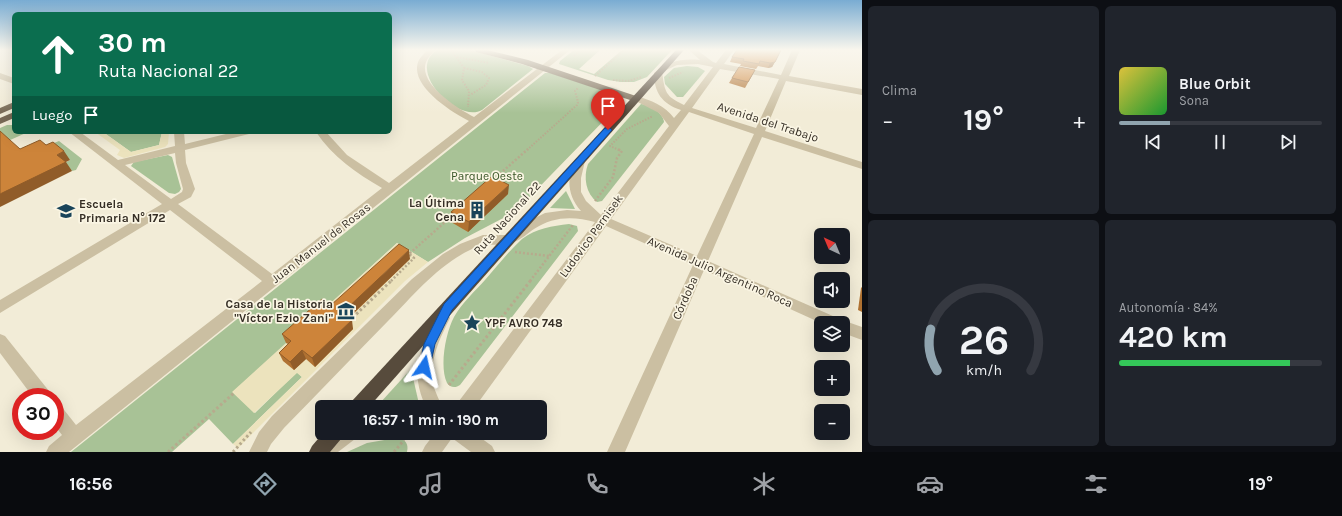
<!DOCTYPE html>
<html lang="es">
<head>
<meta charset="utf-8">
<style>
	:root { --surface:#171b24; --page:#20242c; --text:#f1f3f6; --muted:#9ea1a6; --line:#363941; --accent:#90a4af }
	body { margin:0; font-family:Karla,sans-serif; background:var(--page); color:var(--text); height:100vh; display:flex; flex-direction:column; font-size:15px; white-space:nowrap }
	* { box-sizing:border-box; margin:0 }
	p { font-size:13px; color:var(--muted) }
	.icon { flex:none; width:22px; height:22px; fill:none; stroke:currentColor; stroke-width:2; stroke-linecap:round; stroke-linejoin:round }
	.map { position:relative; flex:1; overflow:hidden }
	.drawer { display:flex; flex-direction:column; gap:6px; padding:6px; background:#0d0f14; width:480px }
	.drawer>* { flex:none }
	.hud { position:absolute; left:12px; top:12px; width:380px; height:122px; border-radius:6px; box-shadow:0 4px 16px #0002; background:#0b6e4f; color:#fff; overflow:hidden }
	.needle { width:26px; rotate:316deg }
	.fabs { position:absolute; left:814px; top:228px; display:grid; gap:8px }
	.fabs a { display:grid; place-items:center; width:36px; height:36px; border-radius:6px; background:var(--surface); box-shadow:0 4px 16px #0002; font-size:20px }
	.speed { position:absolute; left:12px; top:388px; display:flex; gap:8px; font-size:20px; font-weight:700; text-align:center }
	.speed>* { display:grid; place-content:center; width:52px; height:52px; border-radius:50%; background:var(--surface); box-shadow:0 4px 16px #0002; line-height:1 }
	.speed .limit { border:6px solid #d22; background:#fff; color:#111 }
	.pin { position:absolute; display:grid; place-items:center; width:34px; height:34px; color:#fff; margin:-41px -17px; border-radius:50% 50% 50% 0; rotate:-45deg; box-shadow:0 0 4px #0007 }
	.pin .icon { rotate:45deg }
	.me { position:absolute; width:44px; margin:-22px; rotate:11deg; stroke-linejoin:round; filter:drop-shadow(0 0 3px #0008) }
	.turn { display:flex; align-items:center; gap:14px; height:84px; padding:0 20px; font-size:18px }
	.turn .icon { width:52px; height:52px; stroke-width:2.5 }
	.turn b { display:block; font-size:28px; line-height:34px }
	.then { display:flex; align-items:center; height:38px; padding:0 20px; background:#0003; gap:8px; font-size:15px }
	.big { font-size:30px; font-weight:700; line-height:1.1 }
	.drawer .widget { flex:1; display:flex; flex-direction:column; justify-content:center; gap:6px; min-width:0; padding:0 14px; border-radius:6px; background:var(--page) }
	.drawer .dial { align-items:center; gap:0 }
	.dial svg { height:104px; overflow:visible; fill:none; stroke:var(--line); stroke-width:7; stroke-linecap:round; text-anchor:middle }
	.dial text { fill:var(--text); stroke:none }
	.song { display:flex; align-items:center; gap:12px }
	.cover { width:48px; height:48px; border-radius:6px; background:linear-gradient(135deg,hsl(50 70% 55%),hsl(130 70% 35%)) }
	.played { height:4px; border-radius:2px; background:linear-gradient(90deg,var(--accent) 25%,var(--line) 25%) }
	.keys { display:flex; justify-content:space-around; direction:ltr }
	.heat { display:flex; justify-content:space-between; align-items:center; font-size:22px; direction:ltr }
	.charge { height:6px; border-radius:3px; background:linear-gradient(90deg,#34c759 84%,var(--line) 0) }
	.drawer .tiles { flex:1; display:grid; gap:6px; grid-template-columns:repeat(2,1fr) }
	.trip { position:absolute; left:315px; top:400px; width:232px; height:40px; border-radius:6px; background:var(--surface); box-shadow:0 4px 16px #0002; font-weight:700; line-height:40px; text-align:center }
	.menu { display:flex; height:64px; justify-content:space-around; align-items:center; background:#090b0e; color:var(--muted) }
	.menu .icon { width:28px; height:28px }
	.menu .current { color:var(--accent) }
	.menu b { font-size:18px; color:var(--text) }
	main { display:flex; flex:1; min-height:0 }
	.map>svg:first-child { display:block }
	.green { fill:#a8c296 }
	.plaza { fill:#ece3bd }
	.lines { fill:none; stroke-linecap:round; stroke-linejoin:round }
	.path-far2 { stroke:#b7aa8d; stroke-width:2; stroke-dasharray:1.5 1.5; stroke-linecap:butt }
	.path-far1 { stroke:#b7aa8d; stroke-width:2.5; stroke-dasharray:2 2; stroke-linecap:butt }
	.path { stroke:#b7aa8d; stroke-width:3; stroke-dasharray:2.5 2.5; stroke-linecap:butt }
	.minor { fill:#cbbfa2; fill-rule:evenodd }
	.major { fill:#786a55; fill-rule:evenodd }
	.highway { fill:#574b3c; fill-rule:evenodd }
	.wall { fill:#b07232 }
	.shaded-wall { fill:#905c29 }
	.building { fill:#cd843a; stroke:#905c29 }
	.route { fill:#1a73e8; stroke:#114b97 }
	.labels { text-anchor:middle; stroke-width:3.5; stroke-linejoin:round; paint-order:stroke }
	.street-label { font-size:12px; fill:#352e25; stroke:#faf5e3 }
	.park-label { font-size:12px; fill:#385527; stroke:#faf5e3 }
	.poi-label { font-size:12px; font-weight:bold; fill:#352e25; stroke:#faf5e3; text-anchor:end }
</style>
</head>
<body>
<main>
<div class="map">
<svg width="862" height="452" viewBox="0 0 862 452">
	<rect width="100%" height="100%" fill="#f2ecd7"/>
	<!-- green -->
	<g class="green">
		<path d="M 437,50 L 470,50 L 528,66 L 533,69 L 482,110 C 457,124 405,70 437,50 Z"/>
		<path d="M 574,50 L 600,50 L 579,69 L 594,74 L 622,50 L 672,50 L 647,77 L 634,82 L 621,82 L 608,80 L 559,64 L 560,61 Z"/>
		<path d="M 687,66 L 698,67 L 705,71 L 683,97 L 677,97 L 665,84 L 664,77 L 674,68 Z"/>
		<path d="M 545,73 L 551,73 L 611,93 L 620,99 L 620,104 L 515,212 L 465,238 L 428,262 L 397,243 L 233,392 L 255,413 L 297,372 L 302,377 L 233,444 L 209,419 L 172,452 L 71,452 Z"/>
		<path d="M 641,104 C 650,105 663,113 664,122 L 602,201 L 597,202 C 586,194 583,177 588,164 Z"/>
		<path d="M 7,125 L 14,125 L 14,132 L 28,132 L 8,141 L 0,138 L 0,128 Z"/>
		<path d="M 103,132 L 162,132 L 159,145 L 131,152 Z"/>
		<path d="M 59,141 L 82,159 L 76,170 L 72,171 L 63,164 L 70,160 L 44,147 Z"/>
		<path d="M 168,155 L 172,157 L 181,189 L 179,192 L 175,194 L 169,193 L 131,166 L 134,162 Z"/>
		<path d="M 566,191 L 575,209 L 550,208 Z"/>
		<path d="M 569,224 L 577,226 L 578,231 L 460,385 C 456,388 450,388 447,383 C 439,366 446,332 454,317 C 462,303 475,291 485,280 C 497,266 509,251 522,239 C 537,228 552,226 569,224 Z"/>
		<path d="M 411,369 L 419,404 L 380,403 Z"/>
		<path d="M 396,438 C 405,439 409,443 407,452 L 347,452 L 367,443 Z"/>
	</g>
	<!-- plaza -->
	<g class="plaza">
		<path d="M 95,132 L 103,132 L 131,152 L 159,145 L 162,132 L 169,132 L 168,144 L 165,147 L 124,158 L 117,155 L 120,150 Z"/>
		<path d="M 397,243 L 428,262 L 405,281 L 238,448 L 233,444 L 302,377 L 297,373 L 254,413 L 232,392 L 286,343 L 315,366 L 353,329 L 344,322 L 410,259 L 333,314 L 325,308 Z"/>
	</g>
	<g class="lines">
		<!-- path-far2 -->
		<g class="path-far2">
			<path d="M 451,50 L 464,68 L 462,80 L 469,91 L 468,107"/>
			<path d="M 574,56 L 581,50"/>
			<path d="M 457,57 L 489,63"/>
			<path d="M 464,68 L 482,72 L 489,78 L 486,85 L 470,95"/>
			<path d="M 595,76 L 624,50"/>
			<path d="M 669,78 L 683,72"/>
			<path d="M 613,80 L 628,81 L 641,77"/>
			<path d="M 527,150 L 577,105 L 578,102 L 575,91 L 578,88"/>
			<path d="M 619,150 L 610,146 L 627,129 L 653,116"/>
		</g>
		<!-- path-far1 -->
		<g class="path-far1">
			<path d="M 494,179 L 528,149"/>
			<path d="M 595,201 L 613,177 L 617,158 L 622,151 L 617,149"/>
			<path d="M 515,252 L 549,256"/>
			<path d="M 391,281 L 414,258 L 409,254 L 453,215"/>
			<path d="M 530,281 L 573,225"/>
		</g>
		<!-- path -->
		<g class="path">
			<path d="M 349,321 L 392,280"/>
			<path d="M 449,385 L 531,280"/>
			<path d="M 168,452 L 234,393"/>
			<path d="M 233,452 L 251,432"/>
			<path d="M 394,452 L 404,440"/>
		</g>
		<!-- minor -->
		<g class="minor">
			<path d="M 427,50 L 435,50 C 433,53 429,56 427,60 C 415,82 458,109 474,117 L 562,50 L 570,50 L 69,452 L 46,452 L 49,446 L 62,435 L 55,426 L 55,404 L 61,406 L 76,425 L 262,281 L 170,210 L 0,313 L 0,300 L 162,204 L 69,132 L 80,132 L 118,160 L 175,146 L 174,132 L 184,132 L 185,144 L 234,132 L 251,132 L 249,134 L 185,150 L 186,163 L 195,189 L 191,197 L 178,204 L 272,274 L 382,188 C 356,173 333,157 316,132 L 326,132 L 347,155 L 389,183 L 469,121 C 451,112 407,84 419,60 C 421,56 425,53 427,50 ZM 175,153 L 176,163 L 183,189 L 182,192 L 171,199 L 125,165 Z"/>
			<path d="M 689,50 L 697,50 L 713,62 L 716,63 L 726,50 L 734,50 L 724,64 L 781,75 L 792,50 L 800,50 L 789,76 L 862,89 L 862,95 L 786,81 L 765,131 L 862,162 L 862,169 L 762,137 L 708,261 L 842,320 L 862,327 L 862,340 L 843,333 L 843,323 L 821,323 L 704,270 L 625,452 L 607,452 L 693,265 L 606,226 L 475,407 L 457,407 L 459,401 L 595,222 C 574,216 553,216 534,229 C 528,233 522,239 514,242 C 499,248 488,241 470,250 C 437,266 413,296 388,321 C 353,357 319,392 284,428 L 271,444 L 267,452 L 249,452 L 259,432 L 272,416 L 412,279 L 443,254 L 460,244 L 483,235 L 508,235 L 529,221 L 545,213 L 567,210 L 581,211 C 567,196 566,176 576,159 L 580,158 L 585,161 L 581,178 L 581,192 L 586,201 L 601,215 L 669,126 L 659,113 L 632,99 L 636,96 C 651,100 665,106 674,118 L 681,110 C 662,104 654,92 654,73 C 666,62 682,58 700,60 ZM 698,64 L 713,67 L 684,105 C 665,96 665,92 662,72 L 677,65 ZM 720,69 L 779,79 L 756,128 L 692,108 ZM 689,112 L 754,134 L 697,256 L 611,219 Z"/>
			<path d="M 0,73 L 14,78 L 14,84 L 0,79 Z"/>
			<path d="M 443,312 L 448,314 L 450,318 C 440,338 429,360 433,384 C 435,392 439,399 442,407 L 426,407 C 409,371 420,347 438,314 Z"/>
			<path d="M 0,334 L 5,336 L 49,391 L 51,397 L 33,397 L 0,353 Z"/>
			<path d="M 335,433 L 358,433 L 355,439 L 338,452 L 315,452 L 318,446 Z"/>
			<path d="M 435,433 L 474,433 L 492,446 L 495,452 L 471,452 L 452,438 L 442,452 L 422,452 L 425,446 Z"/>
		</g>
		<!-- major -->
		<g class="major">
			<path d="M 475,50 L 487,50 L 528,60 L 639,97 L 640,99 L 639,101 L 633,101 L 522,64 L 476,52 Z"/>
			<path d="M 14,102 L 14,108 L 0,114 L 0,108 Z"/>
			<path d="M 14,112 L 14,118 L 0,124 L 0,118 Z"/>
		</g>
		<!-- highway -->
		<g class="highway">
			<path d="M 676,50 L 684,50 L 369,407 L 350,407 L 352,401 Z"/>
			<path d="M 323,433 L 344,433 L 341,439 L 330,452 L 309,452 L 312,446 Z"/>
		</g>
	</g>
	<!-- wall -->
	<g class="wall">
		<path d="M 781,50 L 772,67 L 768,68 L 758,66 L 756,69 L 740,66 L 741,64 L 730,62 L 732,57 Z"/>
		<path d="M 755,70 L 745,88 L 729,83 L 732,78 Z"/>
		<path d="M 508,194 L 468,232 L 451,222 L 451,212 Z"/>
		<path d="M 410,259 L 349,318 L 353,329 L 315,367 L 306,359 L 294,370 L 283,361 L 279,353 L 288,344 L 286,343 L 282,334 Z"/>
		<path d="M 862,287 L 862,312 L 858,310 L 861,288 Z"/>
	</g>
	<!-- shaded-wall -->
	<g class="shaded-wall">
		<path d="M 775,62 L 772,67 L 768,68 L 770,63 Z"/>
		<path d="M 64,151 L 70,160 L 66,162 L 72,171 L 0,207 L 0,194 L 57,155 Z"/>
		<path d="M 509,185 L 508,194 L 468,232 L 469,222 Z"/>
		<path d="M 409,250 L 410,259 L 344,322 L 342,313 Z"/>
		<path d="M 352,320 L 353,329 L 315,367 L 312,358 Z"/>
		<path d="M 302,350 L 306,359 L 294,370 L 290,362 Z"/>
	</g>
	<!-- building -->
	<g class="building">
		<path d="M 737,50 L 781,50 L 775,62 L 770,63 L 760,61 L 759,64 L 743,61 L 744,59 L 732,57 Z"/>
		<path d="M 739,67 L 755,70 L 748,82 L 732,78 Z"/>
		<path d="M 0,131 L 20,149 L 40,140 L 46,145 L 53,142 L 64,151 L 57,155 L 66,162 L 0,194 Z"/>
		<path d="M 492,176 L 509,185 L 469,222 L 451,212 Z"/>
		<path d="M 399,244 L 409,250 L 342,313 L 352,320 L 312,358 L 302,350 L 290,362 L 279,353 L 291,341 L 282,334 L 322,299 L 331,305 Z"/>
	</g>
	<!-- sky -->
	<linearGradient id="sky" x2="0" y2="1"><stop stop-color="#79acd2"/><stop offset="0.44" stop-color="#f9f6ed"/><stop offset="1" stop-color="#f9f6ed" stop-opacity="0"/></linearGradient>
	<rect width="862" height="113" fill="url(#sky)"/>
	<!-- route -->
	<path class="route" d="M 605,128 L 610,128 L 612,130 L 452,310 L 435,344 L 429,371 L 424,373 L 420,371 L 419,367 L 424,344 L 444,304 Z"/>
	<!-- icons -->
	<defs>
		<g id="building-bare" transform="scale(1.38)"><path d="M-4-6H4V6H1V3H-1V6H-4ZM-2.5-4.3h1.7v1.8h-1.7ZM.8-4.3h1.7v1.8H.8ZM-2.5-1h1.7V.8h-1.7ZM.8-1h1.7V.8H.8Z" fill="#194459" stroke="#faf5e3" stroke-width="2.5" paint-order="stroke"/></g>
		<g id="school-bare" transform="scale(1.38)"><path d="M0-5L7-2L0 1L-7-2ZM-4 1L0 2.5L4 1V4Q0 6-4 4Z" fill="#194459" stroke="#faf5e3" stroke-width="2.5" paint-order="stroke"/></g>
		<g id="museum-bare" transform="scale(1.38)"><path d="M0-6L6-3V-2H-6V-3ZM-5-1h2V3h-2ZM-1-1h2V3h-2ZM3-1h2V3H3ZM-6 4H6V6H-6Z" fill="#194459" stroke="#faf5e3" stroke-width="2.5" paint-order="stroke"/></g>
		<g id="sight-bare" transform="scale(1.38)"><path d="M0-6L1.8-2.2L6-1.7L2.9 1.2L3.7 5.4L0 3.3L-3.7 5.4L-2.9 1.2L-6-1.7L-1.8-2.2Z" fill="#194459" stroke="#faf5e3" stroke-width="2.5" paint-order="stroke"/></g>
	</defs>
	<g fill-rule="evenodd">
		<use href="#building-bare" x="477" y="210"/>
		<use href="#school-bare" x="66" y="211"/>
		<use href="#museum-bare" x="346" y="311"/>
		<use href="#sight-bare" x="472" y="323"/>
	</g>
	<g class="labels">
		<!-- street labels -->
		<g class="street-label">
			<text transform="translate(768 122) rotate(18)" y="4">Avenida del Trabajo</text>
			<text transform="translate(507 218) rotate(-48)" y="4">Ruta Nacional 22</text>
			<text transform="translate(591 236) rotate(-54)" y="4">Ludovico Pernisek</text>
			<text transform="translate(321 243) rotate(-38)" y="4">Juan Manuel de Rosas</text>
			<text transform="translate(720 272) rotate(24)" y="4">Avenida Julio Argentino Roca</text>
			<text transform="translate(685 298) rotate(-66)" y="4">Córdoba</text>
		</g>
		<!-- park labels -->
		<g class="park-label">
			<text x="487" y="180">Parque Oeste</text>
		</g>
		<!-- poi labels -->
		<g class="poi-label">
			<text x="464" y="207">La Última<tspan x="464" dy="14">Cena</tspan></text>
			<text x="79" y="208" text-anchor="start">Escuela<tspan x="79" dy="14">Primaria N° 172</tspan></text>
			<text x="333" y="308">Casa de la Historia<tspan x="333" dy="14">"Víctor Ezio Zani"</tspan></text>
			<text x="485" y="327" text-anchor="start">YPF AVRO 748</text>
		</g>
	</g>
</svg>
<div class="fabs">
<a><svg class="needle" viewBox="-14 -14 28 28"><path d="M0-13l5 13h-10z" fill="#e53935"/><path d="M0 13l5-13h-10z" fill="#9ea1a6"/></svg></a>
<a><svg class="icon" aria-label="sound" viewBox="0 0 24 24"><path d="M4 9h4l5-4v14l-5-4H4zM17 9q2 3 0 6"/></svg></a>
<a><svg class="icon" aria-label="layers" viewBox="0 0 24 24"><path d="M12 4l9 5-9 5-9-5zM3 14l9 5 9-5"/></svg></a>
<a>+</a>
<a>−</a>
</div>
<div class="speed"><div class="limit">30</div></div>
<div class="pin" style="left:608px;top:130px;background:#d93025"><svg class="icon" aria-label="arrive" viewBox="0 0 24 24"><path d="M6 21V4h12l-3 4 3 4H6"/></svg></div>
<svg class="me" style="left:424px;top:367px" viewBox="-20 -20 40 40"><path d="M0-17L14 15 0 8-14 15z" fill="#1a73e8" stroke="#fff" stroke-width="4"/></svg>
<div class="trip">16:57 · 1 min · 190 m</div>
<div class="hud">
<div class="turn"><svg class="icon" aria-label="ahead" viewBox="0 0 24 24"><path d="M12 20V5M6 11l6-6 6 6"/></svg><div><b>30 m</b>Ruta Nacional 22</div></div>
<div class="then">Luego<svg class="icon" aria-label="arrive" viewBox="0 0 24 24"><path d="M6 21V4h12l-3 4 3 4H6"/></svg></div>
</div>
</div>
<section class="drawer">
<div class="tiles">
<div class="widget"><p>Clima</p>
<div class="heat"><a>−</a><b class="big">19°</b><a>+</a></div>
</div>
<div class="widget">
<div class="song"><i class="cover"></i><div><b>Blue Orbit</b><p>Sona</p></div></div>
<div class="played"></div>
<div class="keys"><svg class="icon" aria-label="previous" viewBox="0 0 24 24"><path d="M18 5L8 12l10 7zM5 5v14"/></svg><svg class="icon" aria-label="pause" viewBox="0 0 24 24"><path d="M8 5v14M16 5v14"/></svg><svg class="icon" aria-label="next" viewBox="0 0 24 24"><path d="M6 5l10 7-10 7zM19 5v14"/></svg></div>
</div>
<div class="widget dial"><svg viewBox="0 0 100 80">
<path d="M14 69A42 42 0 1 1 86 69"/>
<path d="M14 69A42 42 0 0 1 9 37" stroke="#90a4af"/>
<text x="50" y="56" font-size="32" font-weight="700">26</text>
<text x="50" y="72" font-size="11">km/h</text>
</svg></div>
<div class="widget"><p>Autonomía · 84%</p><b class="big">420 km</b><div class="charge"></div></div>
</div>
</section>
</main>
<nav class="menu">
<b>16:56</b>
<svg class="icon current" aria-label="directions" viewBox="0 0 24 24"><path d="M12 3l9 9-9 9-9-9zM9 14v-3h6M13 9l2 2-2 2"/></svg>
<svg class="icon" aria-label="music" viewBox="0 0 24 24"><path d="M9 18V5l10-2v13"/><circle cx="6" cy="18" r="3"/><circle cx="16" cy="16" r="3"/></svg>
<svg class="icon" aria-label="phone" viewBox="0 0 24 24"><path d="M5 4h4l2 5-3 2q2 4 5 5l2-3 5 2v4C11 20 4 13 5 4z"/></svg>
<svg class="icon" aria-label="climate" viewBox="0 0 24 24"><path d="M12 3v18M4 7l16 10M4 17L20 7"/></svg>
<svg class="icon" aria-label="car" viewBox="0 0 24 24"><path d="M5 17H2v-5l4-1 3-4h7l3 4 3 1v5h-3M9 17h6M6 11h13"/><circle cx="7" cy="17" r="2"/><circle cx="17" cy="17" r="2"/></svg>
<svg class="icon" aria-label="filters" viewBox="0 0 24 24"><path d="M4 7h16M4 17h16"/><circle cx="9" cy="7" r="2"/><circle cx="15" cy="17" r="2"/></svg>
<b>19°</b>
</nav>
</body>
</html>
